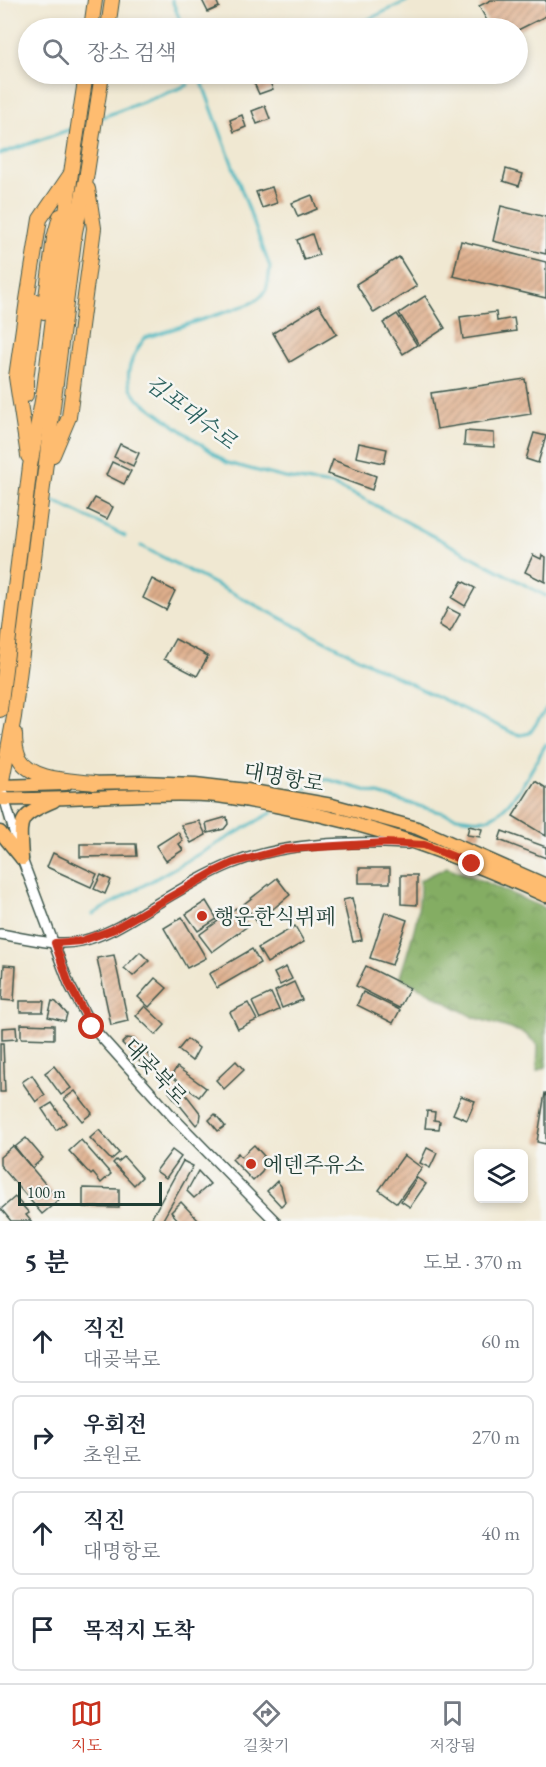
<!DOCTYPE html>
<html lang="ko">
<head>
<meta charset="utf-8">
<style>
	:root { --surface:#fff; --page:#f6f6f7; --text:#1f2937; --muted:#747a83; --line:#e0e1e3; --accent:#c8321e }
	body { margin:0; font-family:"EB Garamond","Noto Serif KR",serif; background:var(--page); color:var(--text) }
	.controls { position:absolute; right:18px; bottom:18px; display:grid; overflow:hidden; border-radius:9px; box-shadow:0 3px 9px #0003 }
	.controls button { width:54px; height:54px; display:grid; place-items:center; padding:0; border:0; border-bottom:2px solid var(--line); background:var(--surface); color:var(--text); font:30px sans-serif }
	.scale { position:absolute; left:18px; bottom:15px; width:144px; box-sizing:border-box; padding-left:6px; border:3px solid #1f3d34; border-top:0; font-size:16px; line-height:21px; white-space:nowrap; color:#1f3d34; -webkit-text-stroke:4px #f6f6f2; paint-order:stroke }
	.stop { position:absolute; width:18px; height:18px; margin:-14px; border:4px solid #c8321e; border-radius:50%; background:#fff }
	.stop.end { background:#c8321e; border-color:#fff; box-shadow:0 2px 6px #0008 }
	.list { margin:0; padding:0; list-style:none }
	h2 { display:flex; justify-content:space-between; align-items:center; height:78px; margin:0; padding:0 24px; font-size:26px }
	h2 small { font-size:20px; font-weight:400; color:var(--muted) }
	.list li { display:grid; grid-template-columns:39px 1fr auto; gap:18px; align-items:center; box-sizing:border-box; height:84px; margin:0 12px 12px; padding:0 12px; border:2px solid var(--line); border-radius:9px }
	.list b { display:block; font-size:22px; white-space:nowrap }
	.list p { margin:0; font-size:20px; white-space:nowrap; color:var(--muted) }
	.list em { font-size:20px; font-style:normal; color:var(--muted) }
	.icon { flex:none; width:33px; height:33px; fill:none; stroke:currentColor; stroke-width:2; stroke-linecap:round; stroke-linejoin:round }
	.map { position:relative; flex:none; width:546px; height:1221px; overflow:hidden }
	.search { position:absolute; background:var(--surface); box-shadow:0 3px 9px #0003; left:18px; right:18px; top:18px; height:66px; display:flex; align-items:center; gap:15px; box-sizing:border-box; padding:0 21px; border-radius:33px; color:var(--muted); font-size:22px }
	.sheet { height:462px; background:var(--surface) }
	nav { display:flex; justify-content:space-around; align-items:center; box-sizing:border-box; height:84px; border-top:2px solid var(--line); background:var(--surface); font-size:16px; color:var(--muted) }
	nav a { display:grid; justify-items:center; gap:3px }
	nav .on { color:var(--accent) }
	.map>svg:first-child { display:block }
	.forest { fill:url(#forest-crowns); stroke:#52754c; stroke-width:1.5 }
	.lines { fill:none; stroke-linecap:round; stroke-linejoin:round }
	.stream { stroke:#47b6bf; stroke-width:3 }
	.building { fill:url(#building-hatch) }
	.minor-casing { stroke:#3e574c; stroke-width:12 }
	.major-casing { stroke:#3e574c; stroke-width:15 }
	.highway-casing { stroke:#3e574c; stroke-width:16 }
	.minor { stroke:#fff; stroke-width:9 }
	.major { stroke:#febc70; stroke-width:12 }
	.highway { stroke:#febc70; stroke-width:14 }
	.route { stroke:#c8321e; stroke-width:8 }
	.poi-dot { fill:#c8321e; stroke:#f6f6f2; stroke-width:2 }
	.labels { text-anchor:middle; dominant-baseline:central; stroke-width:5; stroke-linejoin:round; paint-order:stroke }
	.street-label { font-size:21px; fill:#1f3d34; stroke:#f6f6f2 }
	.poi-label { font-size:21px; fill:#1f3d34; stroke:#f6f6f2; text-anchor:start }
	.water-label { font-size:22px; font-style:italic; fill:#2b615e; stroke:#f6f6f2 }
</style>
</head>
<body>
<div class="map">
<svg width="546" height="1221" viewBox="0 0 546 1221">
	<defs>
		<pattern id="forest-crowns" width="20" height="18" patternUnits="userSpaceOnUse" patternTransform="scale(1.5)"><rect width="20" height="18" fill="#84ad64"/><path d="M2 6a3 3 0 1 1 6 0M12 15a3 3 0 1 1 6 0" fill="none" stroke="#6b8e53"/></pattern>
		<pattern id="building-hatch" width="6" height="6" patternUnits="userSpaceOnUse" patternTransform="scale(1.5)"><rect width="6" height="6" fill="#dfaf8c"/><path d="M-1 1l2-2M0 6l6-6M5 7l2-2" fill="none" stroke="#b49073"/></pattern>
	</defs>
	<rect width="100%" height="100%" fill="#f6f6f2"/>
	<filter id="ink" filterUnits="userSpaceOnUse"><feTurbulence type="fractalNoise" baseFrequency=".0167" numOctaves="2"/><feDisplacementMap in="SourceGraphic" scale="12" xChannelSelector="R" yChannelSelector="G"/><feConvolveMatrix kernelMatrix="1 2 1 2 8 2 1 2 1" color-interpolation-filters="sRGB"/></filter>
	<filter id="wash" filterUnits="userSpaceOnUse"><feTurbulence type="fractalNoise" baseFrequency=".008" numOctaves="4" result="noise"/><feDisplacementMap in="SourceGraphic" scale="24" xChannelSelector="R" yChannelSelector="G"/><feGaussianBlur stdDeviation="1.35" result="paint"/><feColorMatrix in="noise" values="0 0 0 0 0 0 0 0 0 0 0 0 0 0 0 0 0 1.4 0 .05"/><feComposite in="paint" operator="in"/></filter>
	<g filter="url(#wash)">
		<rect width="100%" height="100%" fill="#f0e8d2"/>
		<!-- forest -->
		<path class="forest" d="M 447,867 L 490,884 L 546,909 L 546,1067 L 537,1071 L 538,1045 L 524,1033 L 473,1017 L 400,977 C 410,944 421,914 420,880 Z"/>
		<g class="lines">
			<!-- stream -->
			<g class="stream">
				<polyline points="172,0 183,28"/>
				<polyline points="350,28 409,0"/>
				<path d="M 199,74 L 270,267 C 268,289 268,295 247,305 L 145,338 C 136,350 126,367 129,382 C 129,388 135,394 138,399 L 227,463 L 285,478 L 332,485 L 360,497 L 546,596"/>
				<polyline points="100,118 188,85"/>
				<polyline points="0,154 74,128"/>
				<polyline points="52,500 125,536"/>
				<polyline points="141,546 376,667 513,733 521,735 530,733 546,709"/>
				<path d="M 305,789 C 313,783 319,779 330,780 L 457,817 C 467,818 476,821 485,819 C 512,813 533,766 546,744"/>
				<polyline points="93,914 273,812"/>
			</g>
		</g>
		<g id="blocks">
			<!-- building -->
			<g class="building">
				<polygon points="202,0 216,0 219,7 208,12"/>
				<polygon points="491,0 546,0 546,16 518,30 491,28 479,6"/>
				<polygon points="250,74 266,74 273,89 259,94"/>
				<polygon points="265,106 270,119 257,124 252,111"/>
				<polygon points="242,115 246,127 234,132 230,120"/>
				<polygon points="506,169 523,174 519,186 503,181"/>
				<polygon points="272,187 277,203 262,208 256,192"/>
				<polygon points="312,195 317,209 298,217 292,203"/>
				<polygon points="501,206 546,217 546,254 493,241"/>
				<polygon points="312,234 319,255 304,260 297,240"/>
				<polygon points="461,241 546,262 546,298 453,276"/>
				<polygon points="399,257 417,286 374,313 356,284"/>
				<polygon points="425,296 445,328 419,345 399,313"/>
				<polygon points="319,305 337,334 290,362 273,333"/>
				<polygon points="496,312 497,321 514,318 516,331 463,339 460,317"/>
				<polygon points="397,314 417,345 403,354 383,323"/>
				<polygon points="525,379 531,414 437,429 431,393"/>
				<polygon points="465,431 494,433 494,447 464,445"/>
				<polygon points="534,433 546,436 538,463 526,459"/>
				<polygon points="359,443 387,449 384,463 356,457"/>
				<polygon points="120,444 139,453 133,466 114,457"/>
				<polygon points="333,460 376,476 372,490 328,474"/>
				<polygon points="112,462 131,471 124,484 106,475"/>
				<polygon points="95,498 113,507 107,519 88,510"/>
				<polygon points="533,555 541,559 542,555 546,557 545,582 525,572"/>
				<polygon points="152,579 175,591 166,610 143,598"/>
				<polygon points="462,581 475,588 465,606 452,598"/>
				<polygon points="448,608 460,614 450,632 439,625"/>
				<polygon points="175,639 208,656 197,676 164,659"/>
				<polygon points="535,781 546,788 546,836 513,816"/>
				<polygon points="227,817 228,824 224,829 208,833 206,823"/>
				<polygon points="199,821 206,835 191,843 181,825"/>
				<polygon points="469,826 482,829 480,837 467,835"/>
				<polygon points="502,831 546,847 546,858 499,840"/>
				<polygon points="178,832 183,841 179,844 183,850 166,861 156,846"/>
				<polygon points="80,844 136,844 137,856 80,857"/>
				<polygon points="53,853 97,874 91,887 47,867"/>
				<rect x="359" y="868" width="31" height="15"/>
				<polygon points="101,875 111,880 105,894 94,889"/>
				<polygon points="401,875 417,875 417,905 401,904"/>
				<polygon points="277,878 290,895 257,922 244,904"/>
				<polygon points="352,898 362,940 353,942 343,900"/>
				<polygon points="206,901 217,919 198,931 186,914"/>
				<polygon points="236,908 249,925 212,952 199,935"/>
				<polygon points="385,912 407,920 392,965 370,958"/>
				<polygon points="182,917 206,958 187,968 164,928"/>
				<polygon points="295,926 304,942 267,963 258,948"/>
				<polygon points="252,949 260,963 217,988 209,974"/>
				<polygon points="140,952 149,961 133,976 124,968"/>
				<polygon points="114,955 128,1021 111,1025 97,958"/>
				<polygon points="4,965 16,966 14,1001 2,1000"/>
				<polygon points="366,966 410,988 399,1008 356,986"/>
				<polygon points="286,967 292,979 280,985 274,973"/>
				<polygon points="155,978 167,988 149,1007 138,997"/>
				<polygon points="294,982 302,1000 282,1008 275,991"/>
				<polygon points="363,992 400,1010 393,1023 357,1005"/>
				<polygon points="271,993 279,1010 260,1019 252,1002"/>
				<polygon points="20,1001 44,1001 43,1012 20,1012"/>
				<polygon points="52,1001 56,1002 67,1014 65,1021 48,1017"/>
				<polygon points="248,1003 257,1020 238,1029 230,1012"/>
				<polygon points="145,1006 165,1025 156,1035 136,1016"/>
				<polygon points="21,1024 54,1025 54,1039 21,1038"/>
				<polygon points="16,1027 17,1039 2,1040 2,1028"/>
				<polygon points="127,1038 134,1039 152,1059 144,1066 122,1043"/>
				<polygon points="187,1039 199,1048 192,1061 178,1050"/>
				<polygon points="0,1043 3,1043 5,1092 0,1092"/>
				<polygon points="236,1061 244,1070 224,1089 216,1080"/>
				<polygon points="54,1066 71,1088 61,1095 45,1073"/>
				<polygon points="177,1067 206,1088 199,1097 171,1076"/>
				<polygon points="32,1075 45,1095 36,1102 22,1082"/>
				<polygon points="174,1088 184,1092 201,1114 200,1121 196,1125 169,1092"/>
				<polygon points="75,1091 92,1113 82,1121 64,1099"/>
				<polygon points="545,1093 546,1093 546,1144 537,1142"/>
				<polygon points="461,1096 475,1101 467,1120 453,1114"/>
				<polygon points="52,1103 66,1123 56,1130 42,1109"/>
				<polygon points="427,1111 435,1112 434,1120 440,1121 439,1129 425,1128"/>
				<polygon points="215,1114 225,1126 218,1131 209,1120"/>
				<polygon points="99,1130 119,1153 111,1160 90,1138"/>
				<polygon points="26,1138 43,1158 32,1168 15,1147"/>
				<polygon points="81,1140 111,1174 101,1183 93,1173 91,1175 69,1151"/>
				<polygon points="254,1145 264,1156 262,1158 265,1162 262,1172 253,1181 232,1159 238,1153 241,1157"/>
				<polygon points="13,1146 59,1200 42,1214 0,1165 0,1157"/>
				<polygon points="427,1148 437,1153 430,1168 420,1163"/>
				<polygon points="172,1150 181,1157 166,1178 156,1171"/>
				<polygon points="404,1155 422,1168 397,1203 379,1190"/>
				<polygon points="124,1157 142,1177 134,1185 113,1163 116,1160 118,1162"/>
				<polygon points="183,1161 193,1166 162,1221 150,1221"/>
				<polygon points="198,1171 210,1184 194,1198 187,1191"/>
				<polygon points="417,1178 426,1184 410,1207 401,1201"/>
				<polygon points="277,1181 281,1186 285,1202 281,1206 267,1191"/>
				<polygon points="83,1188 119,1189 119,1208 83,1207"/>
				<polygon points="15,1197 29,1213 26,1215 31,1221 11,1221 1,1209"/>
				<polygon points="181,1202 199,1221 179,1221 171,1212"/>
			</g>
		</g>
	</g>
	<g filter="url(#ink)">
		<use href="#blocks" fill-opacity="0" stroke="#3e574c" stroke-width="1.5"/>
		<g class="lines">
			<!-- minor casing -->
			<g class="minor-casing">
				<g id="minor">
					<polyline points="3,794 22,859 69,984 92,1027 173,1117 275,1221"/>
					<path d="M 0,934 C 26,938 55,947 81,941 C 104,936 124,924 143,912 C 172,895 201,876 231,864 C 285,842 350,841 407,844"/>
				</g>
			</g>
			<!-- major casing -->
			<g class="major-casing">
				<g id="major">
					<polyline points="84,783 142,782 195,784 247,790 332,805 417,828 546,885"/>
					<polyline points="0,786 66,784"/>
					<path d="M 0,799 C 68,801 136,792 204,795 C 228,796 252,802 276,806 C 374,824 455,855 546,896"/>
					<polyline points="0,832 22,859"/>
					<path d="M 22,859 C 20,819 16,817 54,801"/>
				</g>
			</g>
			<!-- highway casing -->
			<g class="highway-casing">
				<g id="highway">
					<polyline points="91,28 95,0"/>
					<polyline points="108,28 112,0"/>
					<polyline points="44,312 54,238 60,216"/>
					<polyline points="26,395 26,380 36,301"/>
					<polyline points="53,455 69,417 94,228 88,189"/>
					<polyline points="28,456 16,377 27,300 40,219 70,175"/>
					<polyline points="0,710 30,466 44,390 71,173 86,74"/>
					<path d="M 15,734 C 15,742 16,751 19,758 C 31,781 72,780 94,783"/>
					<polyline points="1,786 14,717 75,232 86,179 102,74"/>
				</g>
			</g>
			<!-- minor -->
			<use href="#minor" class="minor"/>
			<!-- major -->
			<use href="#major" class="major"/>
			<!-- highway -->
			<use href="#highway" class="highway"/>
		</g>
	</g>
	<g class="lines" filter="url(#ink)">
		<!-- route -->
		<polyline class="route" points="92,1027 69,984 55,943 81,941 112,930 214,872 233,863 285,849 385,843 424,845 472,864"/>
	</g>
	<!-- markers -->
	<g class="poi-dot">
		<circle cx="202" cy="916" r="6"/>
		<circle cx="251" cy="1164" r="6"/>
	</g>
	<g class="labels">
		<!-- street labels -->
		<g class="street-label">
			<text transform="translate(284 777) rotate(10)">대명항로</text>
			<text transform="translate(156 1071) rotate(47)">대곶북로</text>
		</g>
		<!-- poi labels -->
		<g class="poi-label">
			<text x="214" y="916">행운한식뷔페</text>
			<text x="263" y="1164">에덴주유소</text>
		</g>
		<!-- water labels -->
		<g class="water-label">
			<text transform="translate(191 412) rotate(37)">김포대수로</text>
		</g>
	</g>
</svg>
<div class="controls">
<button><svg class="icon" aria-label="layers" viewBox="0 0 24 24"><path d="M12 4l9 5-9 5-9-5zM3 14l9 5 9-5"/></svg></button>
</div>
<div class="scale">100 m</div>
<div class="stop" style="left:92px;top:1027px"></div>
<div class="stop end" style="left:472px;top:864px"></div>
<div class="search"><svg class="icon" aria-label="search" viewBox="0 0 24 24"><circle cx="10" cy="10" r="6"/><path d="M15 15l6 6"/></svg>장소 검색</div>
</div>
<section class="sheet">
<h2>5 분<small>도보 · 370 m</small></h2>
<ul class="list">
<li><svg class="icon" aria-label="ahead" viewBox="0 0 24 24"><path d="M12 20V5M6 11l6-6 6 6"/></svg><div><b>직진</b><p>대곶북로</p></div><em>60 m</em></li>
<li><svg class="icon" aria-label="right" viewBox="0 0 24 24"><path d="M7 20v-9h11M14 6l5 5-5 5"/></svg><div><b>우회전</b><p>초원로</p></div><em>270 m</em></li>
<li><svg class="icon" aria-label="ahead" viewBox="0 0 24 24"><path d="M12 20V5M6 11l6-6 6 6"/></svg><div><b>직진</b><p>대명항로</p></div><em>40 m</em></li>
<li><svg class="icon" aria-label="arrive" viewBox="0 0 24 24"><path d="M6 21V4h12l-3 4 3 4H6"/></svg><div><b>목적지 도착</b></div></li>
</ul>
</section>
<nav>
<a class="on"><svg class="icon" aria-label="map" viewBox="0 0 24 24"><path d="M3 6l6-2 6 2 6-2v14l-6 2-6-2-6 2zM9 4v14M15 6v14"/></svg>지도</a>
<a><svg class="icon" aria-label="directions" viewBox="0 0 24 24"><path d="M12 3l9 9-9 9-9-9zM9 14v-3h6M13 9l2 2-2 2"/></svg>길찾기</a>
<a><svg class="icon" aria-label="saved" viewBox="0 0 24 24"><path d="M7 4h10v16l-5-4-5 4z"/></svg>저장됨</a>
</nav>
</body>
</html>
